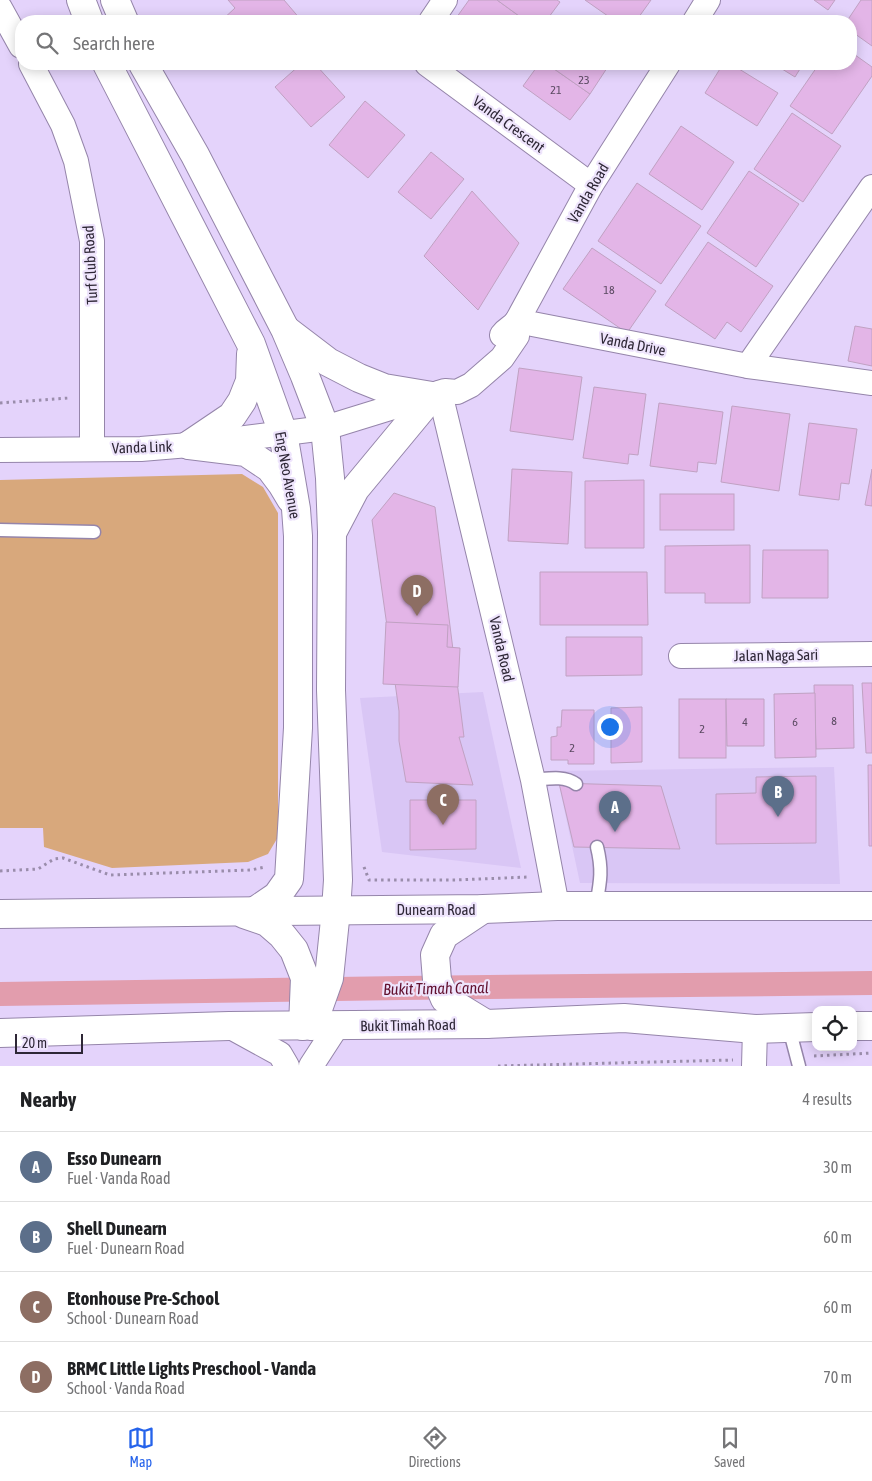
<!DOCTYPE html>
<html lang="en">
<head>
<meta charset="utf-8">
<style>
	:root { --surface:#fff; --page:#f2f2f2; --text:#202124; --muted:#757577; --line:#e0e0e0; --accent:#2563eb }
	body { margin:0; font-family:"Asap Condensed",sans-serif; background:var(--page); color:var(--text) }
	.controls { position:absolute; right:15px; bottom:15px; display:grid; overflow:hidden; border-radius:10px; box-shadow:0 2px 12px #0003 }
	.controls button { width:45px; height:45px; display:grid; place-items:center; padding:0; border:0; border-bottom:1px solid var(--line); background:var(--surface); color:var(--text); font:25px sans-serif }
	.scale { position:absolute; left:15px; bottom:12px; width:68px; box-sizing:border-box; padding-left:5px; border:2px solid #2e2736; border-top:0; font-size:14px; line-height:18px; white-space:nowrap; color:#2e2736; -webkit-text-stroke:4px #eee4fc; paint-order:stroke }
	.you { position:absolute; left:609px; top:726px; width:18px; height:18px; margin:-12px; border:4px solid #fff; border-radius:50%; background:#1a73e8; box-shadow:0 0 0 8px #1a73e833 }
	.badge { display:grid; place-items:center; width:32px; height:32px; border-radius:50%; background:var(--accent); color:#fff; font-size:16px; font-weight:700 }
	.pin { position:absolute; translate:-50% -41px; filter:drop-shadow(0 1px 2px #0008) }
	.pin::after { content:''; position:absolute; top:26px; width:18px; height:15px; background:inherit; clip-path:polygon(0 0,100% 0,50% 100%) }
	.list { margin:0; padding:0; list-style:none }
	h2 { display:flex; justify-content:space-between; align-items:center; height:65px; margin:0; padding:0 20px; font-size:21px }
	h2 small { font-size:16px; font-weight:400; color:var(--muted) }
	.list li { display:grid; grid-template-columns:32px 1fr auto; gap:15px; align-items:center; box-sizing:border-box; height:70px; padding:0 20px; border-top:1px solid var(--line) }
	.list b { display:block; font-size:19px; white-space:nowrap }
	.list p { margin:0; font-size:16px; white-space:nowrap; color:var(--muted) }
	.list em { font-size:16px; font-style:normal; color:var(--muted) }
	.icon { flex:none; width:28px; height:28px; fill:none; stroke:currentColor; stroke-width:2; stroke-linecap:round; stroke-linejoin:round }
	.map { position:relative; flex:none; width:872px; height:1066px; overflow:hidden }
	.search { position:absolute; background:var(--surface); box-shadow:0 2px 12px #0003; left:15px; right:15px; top:15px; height:55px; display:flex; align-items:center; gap:12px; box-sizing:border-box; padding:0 18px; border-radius:20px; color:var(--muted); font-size:19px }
	.sheet { height:345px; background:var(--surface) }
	nav { display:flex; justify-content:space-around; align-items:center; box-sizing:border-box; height:70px; border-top:1px solid var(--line); background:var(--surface); font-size:14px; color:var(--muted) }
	nav a { display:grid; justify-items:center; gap:2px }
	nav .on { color:var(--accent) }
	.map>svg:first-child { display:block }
	.built { fill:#d9c6f5 }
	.green { fill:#d8a87c }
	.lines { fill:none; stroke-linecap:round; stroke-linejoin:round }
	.canal { stroke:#e29dad; stroke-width:24 }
	.building { fill:#e3b5e7; stroke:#c0a1c2 }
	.lane-casing { stroke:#9585aa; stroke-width:15 }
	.street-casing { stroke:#9585aa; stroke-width:26 }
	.secondary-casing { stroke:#9585aa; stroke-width:30 }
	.highway-casing { stroke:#9585aa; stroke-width:30 }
	.path { stroke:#9a8dab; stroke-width:3; stroke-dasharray:2.5 4; stroke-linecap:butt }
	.lane { stroke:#fff; stroke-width:12 }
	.street { stroke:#fff; stroke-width:24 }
	.secondary { stroke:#fff; stroke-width:28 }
	.highway { stroke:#fff; stroke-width:28 }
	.labels { text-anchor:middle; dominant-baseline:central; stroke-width:4.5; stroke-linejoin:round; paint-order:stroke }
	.number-label { font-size:12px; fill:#5b4a62 }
	.street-label { font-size:15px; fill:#2e2736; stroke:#eee4fc }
	.water-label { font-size:16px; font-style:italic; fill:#62112f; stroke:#eee4fc }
</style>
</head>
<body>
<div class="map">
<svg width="872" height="1066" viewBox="0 0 872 1066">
	<rect width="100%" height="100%" fill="#e4d3fb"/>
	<!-- built -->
	<g class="built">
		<polygon points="483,692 521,868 382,852 360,698"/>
		<polygon points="834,767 840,884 580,883 556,771"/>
	</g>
	<!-- green -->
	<polygon class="green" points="242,474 263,487 278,513 278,837 268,854 248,862 112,868 44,847 43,828 0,828 0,480"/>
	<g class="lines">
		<!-- canal -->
		<polyline class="canal" points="0,994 402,988 872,983"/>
	</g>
	<!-- building -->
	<g class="building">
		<polygon points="228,0 284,0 301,20 300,21 221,21 235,8"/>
		<polygon points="469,0 497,0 526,21 454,21"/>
		<polygon points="497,0 557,0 560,2 546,21 526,21"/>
		<polygon points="585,0 651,0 636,21 615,21"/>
		<polygon points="814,0 835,0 828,10"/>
		<polygon points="861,0 872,0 872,46 851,31 851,21 847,21"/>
		<polygon points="851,52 872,67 872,76 832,134 790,106 819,64 851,64"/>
		<polygon points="301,64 315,64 345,97 311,127 275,87"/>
		<polygon points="539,64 547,64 590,94 570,120 523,86"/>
		<polygon points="547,64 607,64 609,65 590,94"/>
		<polygon points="723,64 731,64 778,93 757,126 705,93"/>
		<polygon points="774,64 803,64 795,77"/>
		<polygon points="365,101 405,135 368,178 329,145"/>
		<polygon points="792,113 841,146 803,202 754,169"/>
		<polygon points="681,126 734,162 702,210 649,174"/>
		<polygon points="431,152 464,179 431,219 398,192"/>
		<polygon points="749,171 799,204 756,267 707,233"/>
		<polygon points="637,183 701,226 661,284 598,241"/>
		<polygon points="472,191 519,243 478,310 424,256"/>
		<polygon points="708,242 773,286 741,332 727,322 715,339 665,305"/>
		<polygon points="592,248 656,291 627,333 563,289"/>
		<polygon points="855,326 872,329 872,366 848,361"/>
		<polygon points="519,368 582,377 573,440 510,431"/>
		<polygon points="594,387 646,394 638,455 629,454 628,464 583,458"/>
		<polygon points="659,403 723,412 716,464 698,462 697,472 650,466"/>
		<polygon points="732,406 790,414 779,491 721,482"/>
		<polygon points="809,423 857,429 849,484 841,483 839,500 799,495"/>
		<polygon points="512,469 572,472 568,544 508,541"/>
		<polygon points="872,469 872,506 865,505"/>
		<polygon points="644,480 644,548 585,548 585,481"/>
		<polygon points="394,493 435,507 464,737 459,737 473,785 406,782 399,741 399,711 372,520"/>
		<rect x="660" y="494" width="74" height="36"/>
		<polygon points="750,545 750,603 705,603 705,593 665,593 665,546"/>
		<polygon points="763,550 828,550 828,598 762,598"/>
		<polygon points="540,572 647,572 648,625 540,625"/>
		<polygon points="386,622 448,625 447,647 460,648 458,687 383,684"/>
		<polygon points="566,637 642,637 642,675 566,676"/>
		<polygon points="862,683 872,683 872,753 866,753"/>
		<polygon points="814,685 853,685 854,748 816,749"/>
		<polygon points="815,693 816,757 775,758 774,694"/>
		<rect x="679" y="699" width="47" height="59"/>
		<polygon points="726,699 764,699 764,746 727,746"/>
		<polygon points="642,707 642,762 611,763 611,708"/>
		<polygon points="562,710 594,710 594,764 568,764 568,760 551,760 551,737 557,736 557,727 561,727"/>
		<polygon points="868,765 872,765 872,846 869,846"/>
		<polygon points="816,776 816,843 716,844 716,794 756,793 756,777"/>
		<polygon points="559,783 661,786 680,849 574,847"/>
		<polygon points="410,800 476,800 476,849 410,850"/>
	</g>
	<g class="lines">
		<!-- lane casing -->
		<g class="lane-casing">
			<g id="lane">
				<polyline points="0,530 94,532"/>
				<path d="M 533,780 C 547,779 564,775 576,784"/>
				<path d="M 596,906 C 600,883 603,871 597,847"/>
				<polyline points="789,1028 799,1066"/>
			</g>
		</g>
		<!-- street casing -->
		<g class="street-casing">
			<g id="street">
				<polyline points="0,8 21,46"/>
				<polyline points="431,21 445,0"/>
				<polyline points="695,21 708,0"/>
				<polyline points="31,64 63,125 76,161 92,241 92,449"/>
				<polyline points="427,64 591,185"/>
				<polyline points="517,321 748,366 872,383"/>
				<path d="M 502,335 C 507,328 512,328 517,321 L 591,185 L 668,64"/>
				<polyline points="748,366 872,187"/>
				<polyline points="440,393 533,780 557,906"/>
				<polyline points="0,450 141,449 189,445 325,428 445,391 457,392 471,385 502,358 517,336 514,325"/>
				<polyline points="681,656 872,654"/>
				<polyline points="229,1026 280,1054 287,1066"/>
				<polyline points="311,1066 337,1026"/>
				<polyline points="754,1066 755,1029"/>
			</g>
		</g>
		<!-- secondary casing -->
		<g class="secondary-casing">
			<g id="secondary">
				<polyline points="81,0 89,21"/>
				<polyline points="115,0 124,21"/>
				<polyline points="107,64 251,344 283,433 296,509 298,536 298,728 289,879 277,896 255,911"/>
				<polyline points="143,64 195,155 269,298 285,329 305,376 325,428 330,478 332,532 331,690 338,880 336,910"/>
				<polyline points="286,330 328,362 359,378 384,388 432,396"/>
				<polyline points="189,445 246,452 270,468 282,484 291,499"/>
				<polyline points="189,445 232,416 242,401 250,381 251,354"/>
				<polyline points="333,531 355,489 432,396"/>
			</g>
		</g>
		<!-- highway casing -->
		<g class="highway-casing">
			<g id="highway">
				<polyline points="483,909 444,935 435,955 437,980 445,999 486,1024"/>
				<polyline points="0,914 483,909 557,906 872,906"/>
				<polyline points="244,914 267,922 282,935 294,950 305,978 303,1026"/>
				<polyline points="312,1026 329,978 336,910"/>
				<polyline points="853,1026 872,1026"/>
				<polyline points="0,1033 229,1026 486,1024 624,1018 755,1029 816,1027"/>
			</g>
		</g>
		<!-- path -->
		<g class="path">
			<polyline points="0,403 69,398"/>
			<polyline points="364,867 369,880 456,880 528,877"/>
			<polyline points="0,871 38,869 54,859 63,858 110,875 251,870 265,867"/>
			<polyline points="814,1056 872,1053"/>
			<polyline points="498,1066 733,1060"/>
		</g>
		<!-- lane -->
		<use href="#lane" class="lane"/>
		<!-- street -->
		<use href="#street" class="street"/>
		<!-- secondary -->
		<use href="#secondary" class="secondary"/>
		<!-- highway -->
		<use href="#highway" class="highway"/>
	</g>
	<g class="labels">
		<!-- number labels -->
		<g class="number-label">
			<text x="584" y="80">23</text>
			<text x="556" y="90">21</text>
			<text x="609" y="290">18</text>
			<text x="834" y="721">8</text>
			<text x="745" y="722">4</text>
			<text x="795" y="722">6</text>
			<text x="702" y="729">2</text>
			<text x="572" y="748">2</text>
		</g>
		<!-- street labels -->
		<g class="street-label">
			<text transform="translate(509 124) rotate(36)">Vanda Crescent</text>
			<text transform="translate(588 193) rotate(-60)">Vanda Road</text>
			<text transform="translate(90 265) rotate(-93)">Turf Club Road</text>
			<text transform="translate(633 344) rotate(11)">Vanda Drive</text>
			<text transform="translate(142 447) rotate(-2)">Vanda Link</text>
			<text transform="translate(288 475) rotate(80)">Eng Neo Avenue</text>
			<text transform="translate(502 649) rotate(77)">Vanda Road</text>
			<text transform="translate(776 655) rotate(-1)">Jalan Naga Sari</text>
			<text x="436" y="909">Dunearn Road</text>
			<text transform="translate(408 1025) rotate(-1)">Bukit Timah Road</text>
		</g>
		<!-- water labels -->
		<g class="water-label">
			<text transform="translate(436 988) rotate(-1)">Bukit Timah Canal</text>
		</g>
	</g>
</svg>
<div class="controls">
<button><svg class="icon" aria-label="locate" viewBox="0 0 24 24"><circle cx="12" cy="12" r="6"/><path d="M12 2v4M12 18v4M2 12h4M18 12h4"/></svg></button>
</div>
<div class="scale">20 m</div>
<div class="you"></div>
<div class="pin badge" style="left:615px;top:832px;background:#5c6f8a">A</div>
<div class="pin badge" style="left:778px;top:817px;background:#5c6f8a">B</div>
<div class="pin badge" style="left:443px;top:825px;background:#8d6e63">C</div>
<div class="pin badge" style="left:417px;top:616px;background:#8d6e63">D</div>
<div class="search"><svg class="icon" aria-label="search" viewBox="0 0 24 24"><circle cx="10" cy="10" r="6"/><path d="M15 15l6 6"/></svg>Search here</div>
</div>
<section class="sheet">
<h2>Nearby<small>4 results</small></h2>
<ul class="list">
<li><span class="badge" style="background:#5c6f8a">A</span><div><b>Esso Dunearn</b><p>Fuel · Vanda Road</p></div><em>30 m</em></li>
<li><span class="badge" style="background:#5c6f8a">B</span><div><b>Shell Dunearn</b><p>Fuel · Dunearn Road</p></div><em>60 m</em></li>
<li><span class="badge" style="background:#8d6e63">C</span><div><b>Etonhouse Pre-School</b><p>School · Dunearn Road</p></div><em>60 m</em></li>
<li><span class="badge" style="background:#8d6e63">D</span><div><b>BRMC Little Lights Preschool - Vanda</b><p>School · Vanda Road</p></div><em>70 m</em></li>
</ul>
</section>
<nav>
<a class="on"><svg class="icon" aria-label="map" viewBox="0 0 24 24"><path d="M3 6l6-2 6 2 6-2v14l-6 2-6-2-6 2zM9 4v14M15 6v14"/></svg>Map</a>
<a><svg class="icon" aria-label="directions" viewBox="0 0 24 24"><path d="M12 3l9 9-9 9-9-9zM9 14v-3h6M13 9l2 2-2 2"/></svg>Directions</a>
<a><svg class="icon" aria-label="saved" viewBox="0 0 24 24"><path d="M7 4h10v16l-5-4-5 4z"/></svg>Saved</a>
</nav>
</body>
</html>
